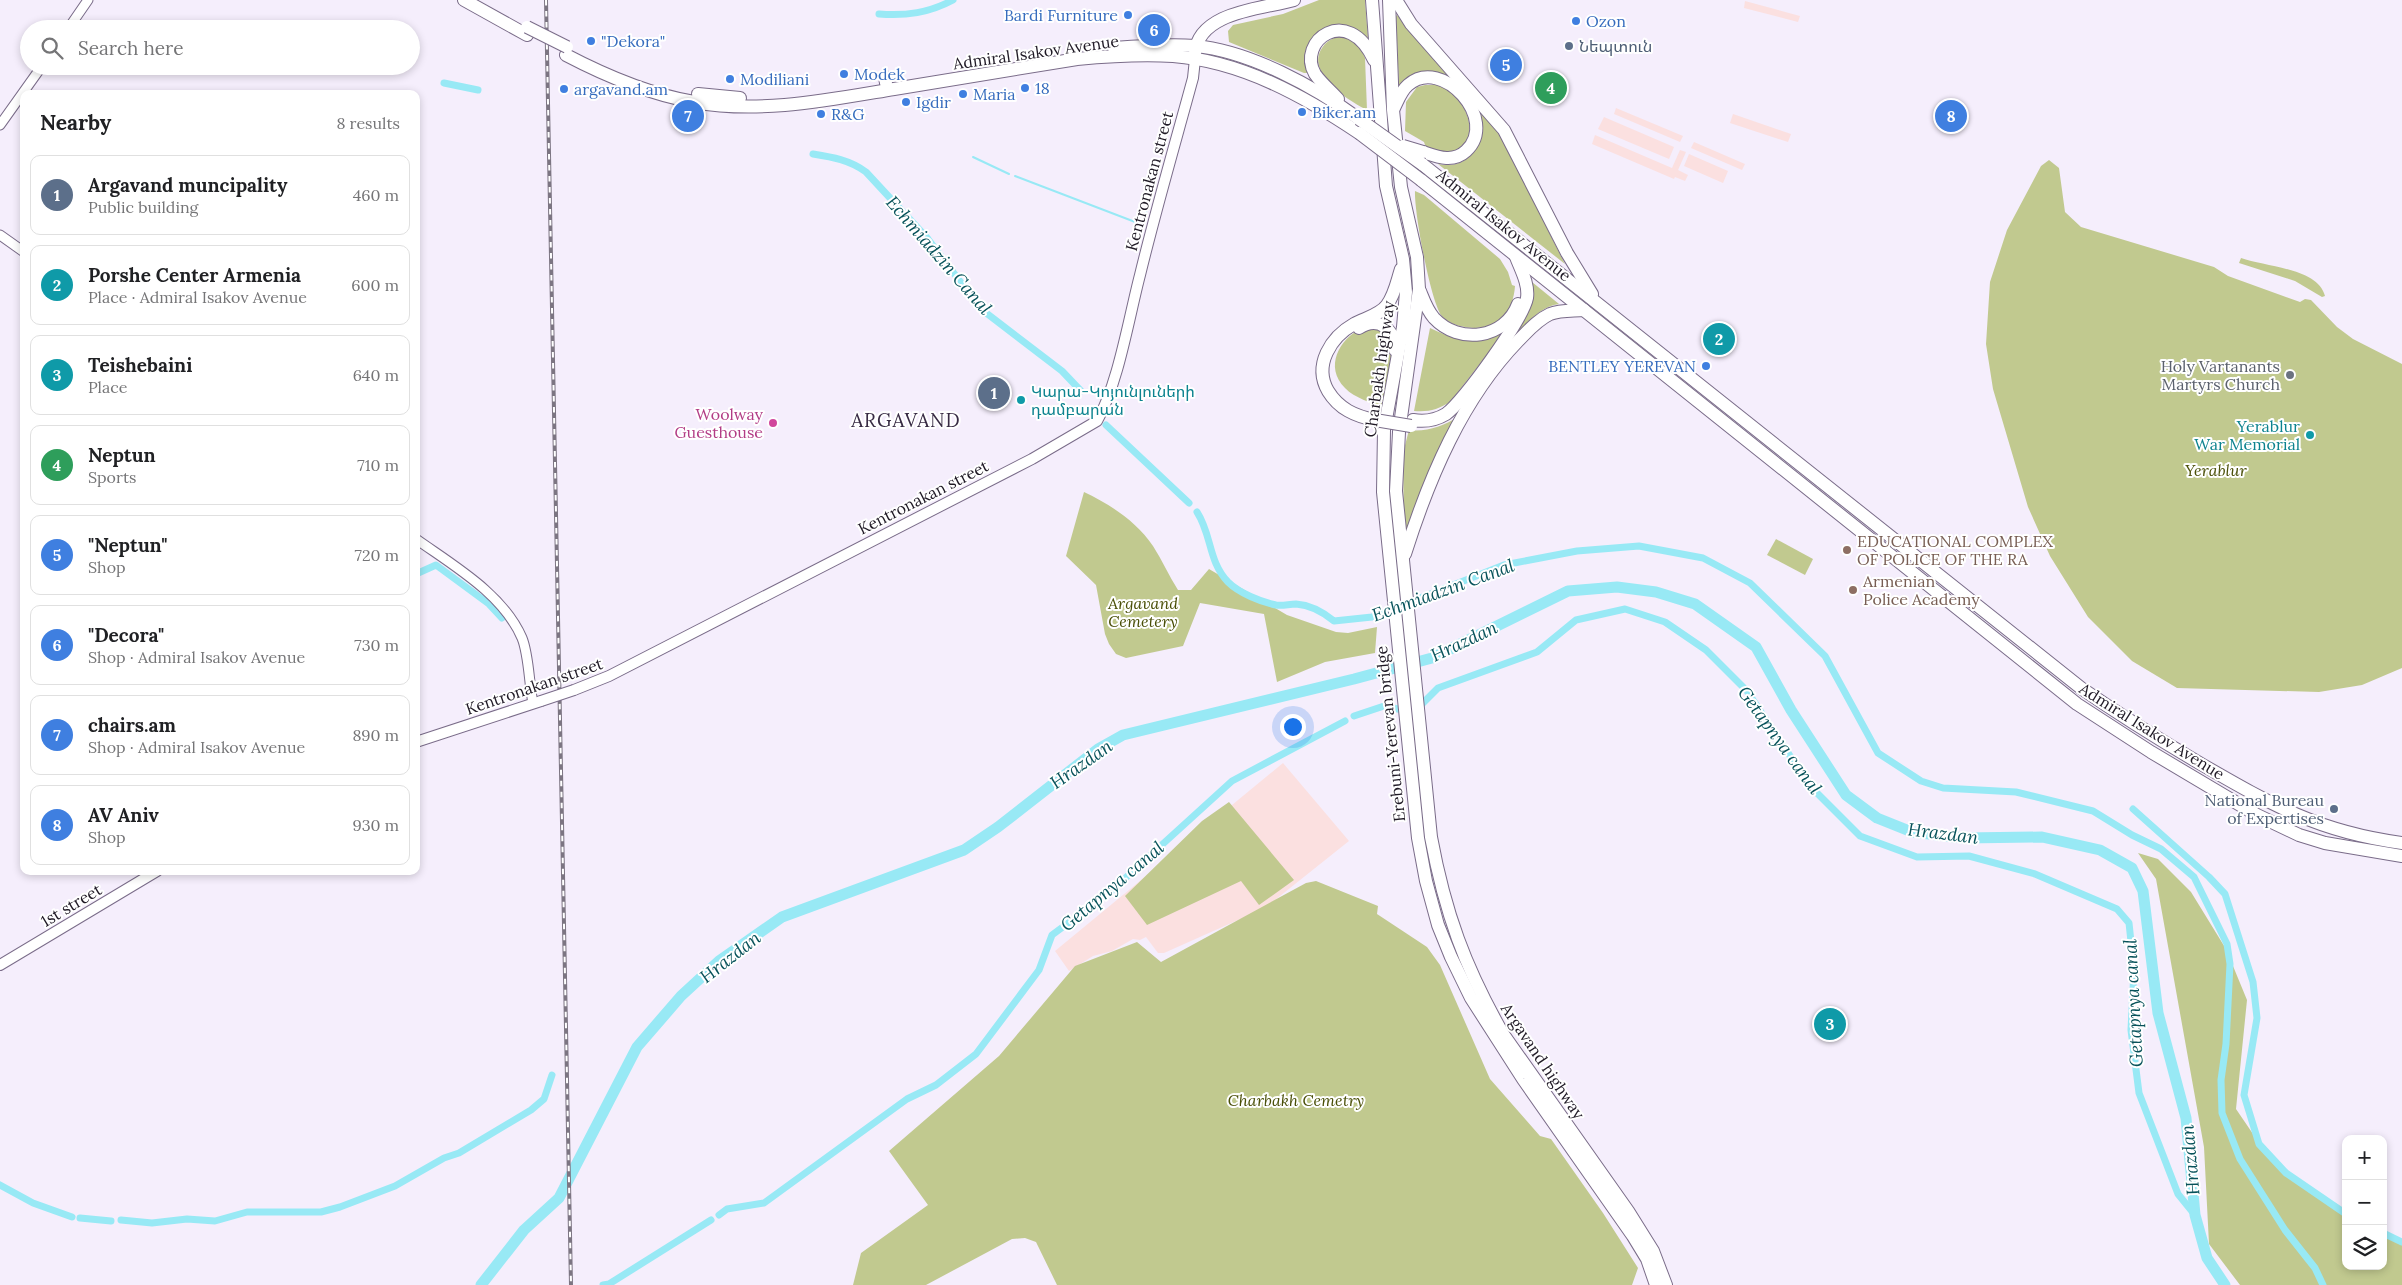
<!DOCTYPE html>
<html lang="en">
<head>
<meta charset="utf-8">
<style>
	:root { --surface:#fff; --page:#f2f2f2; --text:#202124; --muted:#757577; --line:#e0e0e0; --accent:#945fd7 }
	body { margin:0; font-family:Lora,"Noto Sans Armenian",serif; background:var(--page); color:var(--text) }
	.controls { position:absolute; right:15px; bottom:15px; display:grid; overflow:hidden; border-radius:10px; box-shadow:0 2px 8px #0003 }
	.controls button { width:45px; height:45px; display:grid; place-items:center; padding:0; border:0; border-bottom:1px solid var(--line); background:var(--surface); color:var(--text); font:25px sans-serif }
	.you { position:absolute; left:1292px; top:726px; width:18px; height:18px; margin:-12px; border:4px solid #fff; border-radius:50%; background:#1a73e8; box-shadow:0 0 0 8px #1a73e833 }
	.badge { display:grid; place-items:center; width:32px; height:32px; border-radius:50%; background:var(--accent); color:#fff; font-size:16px; font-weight:700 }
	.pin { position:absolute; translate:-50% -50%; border:2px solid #fff; box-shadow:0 1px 5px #0006 }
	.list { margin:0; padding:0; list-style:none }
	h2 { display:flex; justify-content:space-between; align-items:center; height:65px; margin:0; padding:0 20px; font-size:21px }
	h2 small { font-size:16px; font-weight:400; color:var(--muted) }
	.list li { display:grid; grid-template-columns:32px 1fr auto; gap:15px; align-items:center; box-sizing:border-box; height:80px; margin:0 10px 10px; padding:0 10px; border:1px solid var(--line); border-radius:10px }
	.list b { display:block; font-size:19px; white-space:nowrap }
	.list p { margin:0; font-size:16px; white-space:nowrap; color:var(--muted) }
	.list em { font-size:16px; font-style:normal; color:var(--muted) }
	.icon { flex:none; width:28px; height:28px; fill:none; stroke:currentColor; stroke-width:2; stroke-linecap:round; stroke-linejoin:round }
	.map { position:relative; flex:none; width:2402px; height:1285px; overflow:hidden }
	.search { position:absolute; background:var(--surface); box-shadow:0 2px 8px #0003; left:20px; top:20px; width:400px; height:55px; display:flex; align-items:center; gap:12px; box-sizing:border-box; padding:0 18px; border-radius:28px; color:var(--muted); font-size:19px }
	.panel { position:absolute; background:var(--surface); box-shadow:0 2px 8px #0003; left:20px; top:90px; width:400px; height:785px; border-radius:10px }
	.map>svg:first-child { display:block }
	.industrial { fill:#fbe0e0 }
	.green { fill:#c1c98f }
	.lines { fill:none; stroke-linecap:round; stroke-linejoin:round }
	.stream { stroke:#98e9f5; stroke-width:2 }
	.canal { stroke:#98e9f5; stroke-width:7 }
	.river { stroke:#98e9f5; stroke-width:11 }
	.minor-casing { stroke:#7a6c89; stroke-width:11 }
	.major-casing { stroke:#7a6c89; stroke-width:12 }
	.highway-casing { stroke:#7a6c89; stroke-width:14 }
	.minor { stroke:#fff; stroke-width:9 }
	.major { stroke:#fff; stroke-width:10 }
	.highway { stroke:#fff; stroke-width:12 }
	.rail-casing { stroke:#7c7582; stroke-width:4 }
	.rail { stroke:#fff; stroke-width:2; stroke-dasharray:5.5; stroke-linecap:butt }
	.major-bridge-casing { stroke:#7a6c89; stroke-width:12; stroke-linecap:butt }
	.highway-bridge-casing { stroke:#7a6c89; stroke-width:14; stroke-linecap:butt }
	.major-bridge { stroke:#fff; stroke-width:10 }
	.highway-bridge { stroke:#fff; stroke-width:12 }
	.shop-dot { fill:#3f7fe0; stroke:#fff; stroke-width:2 }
	.service-dot { fill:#5c6f8a; stroke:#fff; stroke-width:2 }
	.worship-dot { fill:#6b7280; stroke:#fff; stroke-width:2 }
	.culture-dot { fill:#0f9aa8; stroke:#fff; stroke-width:2 }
	.hotel-dot { fill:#d1479c; stroke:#fff; stroke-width:2 }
	.education-dot { fill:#8d6e63; stroke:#fff; stroke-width:2 }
	.labels { text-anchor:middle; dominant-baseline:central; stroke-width:4; stroke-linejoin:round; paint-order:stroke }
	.shop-label { font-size:16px; fill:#366cbe; stroke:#fff; text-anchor:start }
	.service-label { font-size:16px; fill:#4e5e75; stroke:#fff; text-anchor:start }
	.street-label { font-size:16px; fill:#1f1925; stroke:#fff }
	.worship-label { font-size:16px; fill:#5b616d; stroke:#fff; text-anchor:end }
	.culture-label { font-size:16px; fill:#0d838f; stroke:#fff; text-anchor:start }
	.hotel-label { font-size:16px; fill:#b23c85; stroke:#fff; text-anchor:end }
	.park-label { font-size:16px; font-style:italic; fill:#494e06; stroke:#fff }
	.education-label { font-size:16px; fill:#785e54; stroke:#fff; text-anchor:start }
	.water-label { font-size:18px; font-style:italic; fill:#07525a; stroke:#fff }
	.quarter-label { font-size:19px; letter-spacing:1px; fill:#382b44; stroke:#fff }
</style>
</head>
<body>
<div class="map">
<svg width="2402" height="1285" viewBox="0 0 2402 1285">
	<rect width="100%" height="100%" fill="#f5eefc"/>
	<!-- industrial -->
	<g class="industrial">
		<polygon points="1745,1 1800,16 1798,22 1744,8"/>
		<polygon points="1616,108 1683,136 1680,142 1614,114"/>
		<polygon points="1733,114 1791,134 1788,142 1730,123"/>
		<polygon points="1604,117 1674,147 1669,159 1598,129"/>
		<polygon points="1595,135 1672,168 1680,150 1686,152 1678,170 1688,175 1685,181 1675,177 1674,179 1592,144"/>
		<polygon points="1694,142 1745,164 1742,170 1691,148"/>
		<polygon points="1689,154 1728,171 1723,183 1684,166"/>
		<polygon points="1283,763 1349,841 1265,908 1164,953 1158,953 1146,937 1140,940 1133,939 1112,951 1093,956 1069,971 1055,951"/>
	</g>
	<!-- green -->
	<g class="green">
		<polygon points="1319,0 1365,0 1368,38 1354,29 1327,30 1309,73 1304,73 1229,42 1228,31 1233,25 1283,14"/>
		<polygon points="1397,15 1449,75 1447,78 1399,87 1396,16"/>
		<path d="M 1349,36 L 1362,50 L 1365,58 L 1367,110 C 1349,101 1305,73 1322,48 C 1329,37 1337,37 1349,36 Z"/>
		<path d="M 1425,85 C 1431,85 1436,84 1441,86 C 1461,93 1479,127 1464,145 C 1461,149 1455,152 1451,154 L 1426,148 L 1424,142 L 1405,131 L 1406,102 L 1417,87 Z"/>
		<path d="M 1473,105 L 1498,131 L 1565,264 L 1438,164 C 1465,170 1481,150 1483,125 Z"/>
		<polygon points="2049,160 2059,168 2065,212 2081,227 2214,267 2228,276 2300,302 2305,299 2311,300 2337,327 2353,339 2402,364 2402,668 2362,685 2319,692 2177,688 2132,661 2088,617 2050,556 2028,507 1993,389 1986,344 1990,282 2007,230 2041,166"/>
		<path d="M 1415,191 L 1424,195 L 1500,259 L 1508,272 L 1512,285 L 1515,286 C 1513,317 1491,334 1460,326 C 1455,325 1444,320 1441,315 C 1430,298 1414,212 1415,191 Z"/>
		<path d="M 2241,258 C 2266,267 2318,268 2325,296 L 2322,297 L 2295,281 L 2239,263 Z"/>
		<path d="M 1532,282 L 1559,304 C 1541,306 1529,322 1517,333 C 1527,316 1531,302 1532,282 Z"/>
		<path d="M 1382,327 L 1395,357 L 1383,409 C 1371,401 1355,399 1345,388 C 1324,367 1339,339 1362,328 C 1367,326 1376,327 1382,327 Z"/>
		<path d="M 1430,328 C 1465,344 1469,345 1506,330 L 1451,401 C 1438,410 1429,412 1414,411 Z"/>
		<path d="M 1458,417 L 1454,426 L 1404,534 L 1403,453 L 1409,430 C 1427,432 1443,426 1458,417 Z"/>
		<path d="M 1084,492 C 1111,505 1136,521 1153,546 C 1162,560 1169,576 1178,590 L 1191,590 L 1209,569 L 1287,615 L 1336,632 L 1348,633 L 1377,627 L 1375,653 L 1325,662 L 1277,682 L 1264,614 L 1200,603 L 1183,646 L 1126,658 L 1116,654 L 1109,644 L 1105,634 L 1096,585 L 1066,556 Z"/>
		<polygon points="1776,539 1813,559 1805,575 1767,555"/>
		<polygon points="1229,802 1294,880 1259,905 1241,881 1147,925 1125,896 1202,821"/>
		<polygon points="2138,853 2158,859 2191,892 2226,949 2247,1000 2236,1109 2268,1156 2318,1196 2346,1211 2346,1266 2383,1266 2383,1231 2402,1242 2402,1285 2240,1285 2209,1244 2204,1147 2156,879"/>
		<polygon points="1316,881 1378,906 1377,914 1427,947 1440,965 1490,1079 1540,1136 1551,1139 1603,1213 1638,1268 1632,1285 1057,1285 1036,1242 1025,1238 1012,1239 926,1285 853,1285 861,1253 928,1205 889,1151 999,1056 1075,966 1137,942 1161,962 1306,883"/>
	</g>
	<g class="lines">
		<!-- stream -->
		<g class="stream">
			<polyline points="973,157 1009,174"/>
			<polyline points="1015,176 1143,225 1139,243"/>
			<polyline points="1144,218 1151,196"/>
		</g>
		<!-- canal -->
		<g class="canal">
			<path d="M 879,14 C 906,16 929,13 953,0"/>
			<polyline points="444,83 478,90"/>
			<path d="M 813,154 C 832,157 850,160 866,172 L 928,239 L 981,309 L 1062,371 L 1081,391"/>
			<polyline points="1106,425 1189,503"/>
			<path d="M 1197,512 C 1212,535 1208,561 1228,582 C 1239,593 1261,602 1276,605 C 1283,606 1289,604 1296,604 C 1311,605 1323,612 1334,621 L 1372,617 L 1504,565 L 1577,551 L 1639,546 L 1703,558 L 1750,583 L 1825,656 L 1878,753 L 1921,781 L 1943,788 L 2016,792 L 2093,811 L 2132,835 L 2161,849 L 2194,877 L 2227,944 L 2230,964 L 2226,1044 L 2221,1080 L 2222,1113 L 2240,1159 L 2285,1230 L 2315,1268 L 2323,1285"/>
			<polyline points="416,574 436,565 489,604 502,618"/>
			<polyline points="1417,709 1438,688 1537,652 1576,620 1625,609 1665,622 1706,650 1747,691 1810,786 1860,836 1917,857 1969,856 2035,874 2117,909 2129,923 2134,970 2131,1030 2139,1093 2178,1194 2195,1215"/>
			<polyline points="1354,716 1384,706 1407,711"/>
			<polyline points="2133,809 2209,877 2225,894 2253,982 2257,1018 2244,1095 2259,1144 2286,1173 2346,1214"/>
			<polyline points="0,1185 33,1203 72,1217"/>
			<polyline points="719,1215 727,1209 764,1203 907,1099 936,1085 976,1054 1039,970 1052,935 1110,892 1232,781 1345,721"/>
			<polyline points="80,1218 111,1221"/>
			<polyline points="121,1220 152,1223 187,1219 215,1221 247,1212 321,1212 340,1207 395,1186 444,1158 459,1153 531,1110 544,1099 552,1075"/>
			<polyline points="2383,1233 2402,1242"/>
			<polyline points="603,1285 609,1284 711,1220"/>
		</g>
		<!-- river -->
		<polyline class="river" points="481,1285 524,1230 559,1198 637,1047 681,996 719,961 782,917 964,850 998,827 1098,749 1123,735 1354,679 1432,658 1568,591 1617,587 1656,592 1695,604 1756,647 1791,710 1846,795 1877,818 1912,832 1964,838 2042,837 2100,850 2132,868 2143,891 2158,1013 2186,1118 2195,1215 2207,1258 2225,1285"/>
		<!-- minor casing -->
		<g class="minor-casing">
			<g id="minor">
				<polyline points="68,29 88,0"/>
				<polyline points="0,125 42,66"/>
				<polyline points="0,235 24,252"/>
				<path d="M 416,539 C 454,566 503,594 522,638 C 529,655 529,684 533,703"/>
			</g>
		</g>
		<!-- major casing -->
		<g class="major-casing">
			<g id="major">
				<path d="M 574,690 L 609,676 L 1032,459 L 1097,421 C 1118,385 1129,317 1140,275 C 1156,209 1175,144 1193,78 L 1195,59"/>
				<polyline points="416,742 541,701"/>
				<polyline points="0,965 157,871"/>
			</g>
		</g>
		<!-- highway casing -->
		<g class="highway-casing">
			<g id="highway">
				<polyline points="464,0 527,35"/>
				<polyline points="1372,0 1386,186 1403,259 1406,292 1403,327 1384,430 1383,492 1418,838 1426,881 1438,925 1451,957 1471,998 1523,1079 1633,1236 1647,1259 1656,1285"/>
				<path d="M 1389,0 L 1393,110 L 1401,187 L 1417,257 L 1419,289 L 1399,432 L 1396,491 L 1431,837 C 1445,913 1465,967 1503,1034 L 1628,1211 L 1653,1251 L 1666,1285"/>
				<polyline points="1396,0 1411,24 1504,130 1567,253 1592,294"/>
				<path d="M 1114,48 C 1141,46 1168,44 1195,46 C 1250,51 1315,87 1359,119"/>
				<path d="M 1195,53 C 1199,11 1263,9 1294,0"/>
				<path d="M 566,55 C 606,76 648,94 694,102 C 760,114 828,100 894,89 C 955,79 1016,69 1077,59 C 1109,56 1141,54 1173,56 C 1241,61 1304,96 1359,133"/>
				<polyline points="885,77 886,83"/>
				<polyline points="698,94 740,98"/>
				<path d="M 1338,99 C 1331,91 1321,83 1315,74 C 1296,41 1348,3 1374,60"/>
				<path d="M 1394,108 C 1398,100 1401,91 1408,85 C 1442,55 1500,120 1466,151 C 1453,163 1438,157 1423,152"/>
				<path d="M 1422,164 L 2081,688 C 2120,715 2160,740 2201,764 C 2272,805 2319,832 2402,843"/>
				<polyline points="1421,180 2077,704 2151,752 2257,815 2299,835 2325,843 2402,856"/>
				<path d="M 1420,291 C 1424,301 1427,310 1434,318 C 1459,345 1505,339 1518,304"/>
				<path d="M 1359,328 C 1379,315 1395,330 1395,350"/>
				<path d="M 1375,420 C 1355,416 1339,409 1328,391 C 1313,365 1331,337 1354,324 C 1365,318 1380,315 1387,305 C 1395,294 1397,281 1401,269"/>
				<path d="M 1413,420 C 1424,422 1436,420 1446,414 C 1463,402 1523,319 1527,298 C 1529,284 1521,270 1516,257"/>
				<path d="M 1405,554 C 1429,478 1462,399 1518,341 C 1528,331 1537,320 1550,314 C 1560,310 1573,311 1584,310"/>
			</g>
		</g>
		<!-- minor -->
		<use href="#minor" class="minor"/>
		<!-- major -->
		<use href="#major" class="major"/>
		<!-- highway -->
		<use href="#highway" class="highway"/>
		<!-- rail casing -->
		<g class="rail-casing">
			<polyline id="rail" points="546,0 571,1285"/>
		</g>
		<!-- rail -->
		<use href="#rail" class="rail"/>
		<!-- major-bridge casing -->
		<g class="major-bridge-casing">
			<polyline id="major-bridge" points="541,701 574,690"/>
		</g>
		<!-- highway-bridge casing -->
		<g class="highway-bridge-casing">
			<g id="highway-bridge">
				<polyline points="527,27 567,47"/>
				<polyline points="1359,119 1422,164"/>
				<polyline points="1359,133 1421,180"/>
				<polyline points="1403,146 1423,152"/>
				<polyline points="1375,420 1411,426"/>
			</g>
		</g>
		<!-- major-bridge -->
		<use href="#major-bridge" class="major-bridge"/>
		<!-- highway-bridge -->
		<use href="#highway-bridge" class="highway-bridge"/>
	</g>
	<!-- markers -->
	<g class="shop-dot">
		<circle cx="1128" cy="15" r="5"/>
		<circle cx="1576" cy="21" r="5"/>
		<circle cx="591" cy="41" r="5"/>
		<circle cx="844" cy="74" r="5"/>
		<circle cx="730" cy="79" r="5"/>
		<circle cx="1025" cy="88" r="5"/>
		<circle cx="564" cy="89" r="5"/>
		<circle cx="963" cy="94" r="5"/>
		<circle cx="906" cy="102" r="5"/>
		<circle cx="1302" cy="112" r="5"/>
		<circle cx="821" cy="114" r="5"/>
		<circle cx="1706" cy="366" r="5"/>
	</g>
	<g class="service-dot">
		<circle cx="1569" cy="46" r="5"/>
		<circle cx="2334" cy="809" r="5"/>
	</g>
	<circle class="worship-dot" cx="2290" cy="375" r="5"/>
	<g class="culture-dot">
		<circle cx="1021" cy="400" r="5"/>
		<circle cx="2310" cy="435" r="5"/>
	</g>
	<circle class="hotel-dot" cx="773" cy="423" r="5"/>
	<g class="education-dot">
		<circle cx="1847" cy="550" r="5"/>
		<circle cx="1853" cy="590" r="5"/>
	</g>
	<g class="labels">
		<!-- shop labels -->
		<g class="shop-label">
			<text x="1118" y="15" text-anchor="end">Bardi Furniture</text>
			<text x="1586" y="21">Ozon</text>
			<text x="601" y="41">"Dekora"</text>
			<text x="854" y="74">Modek</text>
			<text x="740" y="79">Modiliani</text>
			<text x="1035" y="88">18</text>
			<text x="574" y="89">argavand.am</text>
			<text x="973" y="94">Maria</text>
			<text x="916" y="102">Igdir</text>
			<text x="1312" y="112">Biker.am</text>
			<text x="831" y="114">R&amp;G</text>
			<text x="1696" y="366" text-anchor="end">BENTLEY YEREVAN</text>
		</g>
		<!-- service labels -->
		<g class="service-label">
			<text x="1579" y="46">Նեպտուն</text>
			<text x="2324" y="800" text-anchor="end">National Bureau<tspan x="2324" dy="18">of Expertises</tspan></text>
		</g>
		<!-- street labels -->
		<g class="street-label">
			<text transform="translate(1036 52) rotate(-8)">Admiral Isakov Avenue</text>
			<text transform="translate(1149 181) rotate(-75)">Kentronakan street</text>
			<text transform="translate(1504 225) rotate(39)">Admiral Isakov Avenue</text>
			<text transform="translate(1379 369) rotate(-82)">Charbakh highway</text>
			<text transform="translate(923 497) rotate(-27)">Kentronakan street</text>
			<text transform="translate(534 686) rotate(-19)">Kentronakan street</text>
			<text transform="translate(2152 731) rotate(32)">Admiral Isakov Avenue</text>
			<text transform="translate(1390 734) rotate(-96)">Erebuni-Yerevan bridge</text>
			<text transform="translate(71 905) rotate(-31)">1st street</text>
			<text transform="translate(1543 1061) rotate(56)">Argavand highway</text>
		</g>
		<!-- worship labels -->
		<g class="worship-label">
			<text x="2280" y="366">Holy Vartanants<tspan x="2280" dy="18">Martyrs Church</tspan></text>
		</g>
		<!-- culture labels -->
		<g class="culture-label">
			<text x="1031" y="391">Կարա-Կոյունլուների<tspan x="1031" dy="18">դամբարան</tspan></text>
			<text x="2300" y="426" text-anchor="end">Yerablur<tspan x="2300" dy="18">War Memorial</tspan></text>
		</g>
		<!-- hotel labels -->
		<g class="hotel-label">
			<text x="763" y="414">Woolway<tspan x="763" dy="18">Guesthouse</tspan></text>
		</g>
		<!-- park labels -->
		<g class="park-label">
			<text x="2216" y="470">Yerablur</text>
			<text x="1143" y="603">Argavand<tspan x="1143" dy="18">Cemetery</tspan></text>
			<text x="1296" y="1100">Charbakh Cemetry</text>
		</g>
		<!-- education labels -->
		<g class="education-label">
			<text x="1857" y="541">EDUCATIONAL COMPLEX<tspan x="1857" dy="18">OF POLICE OF THE RA</tspan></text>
			<text x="1863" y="581">Armenian<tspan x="1863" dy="18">Police Academy</tspan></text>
		</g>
		<!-- water labels -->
		<g class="water-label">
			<text transform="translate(939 255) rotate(49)">Echmiadzin Canal</text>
			<text transform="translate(1443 590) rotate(-20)">Echmiadzin Canal</text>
			<text transform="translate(1464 641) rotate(-25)">Hrazdan</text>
			<text transform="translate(1780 740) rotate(54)">Getapnya canal</text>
			<text transform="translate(1081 764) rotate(-35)">Hrazdan</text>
			<text transform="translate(1943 833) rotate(7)">Hrazdan</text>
			<text transform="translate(1112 886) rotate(-40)">Getapnya canal</text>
			<text transform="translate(730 957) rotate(-38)">Hrazdan</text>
			<text transform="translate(2133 1003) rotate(-93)">Getapnya canal</text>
			<text transform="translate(2190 1160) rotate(-95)">Hrazdan</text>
		</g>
		<!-- quarter labels -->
		<g class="quarter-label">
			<text x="906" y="420">ARGAVAND</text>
		</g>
	</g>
</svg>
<div class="controls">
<button>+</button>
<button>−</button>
<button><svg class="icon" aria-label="layers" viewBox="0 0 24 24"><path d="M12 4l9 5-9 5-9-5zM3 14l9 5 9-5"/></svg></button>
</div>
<div class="you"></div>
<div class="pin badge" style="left:994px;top:393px;background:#5c6f8a">1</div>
<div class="pin badge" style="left:1719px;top:339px;background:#0f9aa8">2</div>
<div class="pin badge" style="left:1830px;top:1024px;background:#0f9aa8">3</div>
<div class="pin badge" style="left:1551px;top:88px;background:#2e9e5b">4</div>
<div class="pin badge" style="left:1506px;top:65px;background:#3f7fe0">5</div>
<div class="pin badge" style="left:1154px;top:30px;background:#3f7fe0">6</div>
<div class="pin badge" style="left:688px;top:116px;background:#3f7fe0">7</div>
<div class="pin badge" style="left:1951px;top:116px;background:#3f7fe0">8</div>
<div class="search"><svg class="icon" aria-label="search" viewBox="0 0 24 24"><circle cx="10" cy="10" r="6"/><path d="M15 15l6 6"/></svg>Search here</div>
<section class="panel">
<h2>Nearby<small>8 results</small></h2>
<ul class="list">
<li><span class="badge" style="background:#5c6f8a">1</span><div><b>Argavand muncipality</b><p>Public building</p></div><em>460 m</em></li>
<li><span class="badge" style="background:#0f9aa8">2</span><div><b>Porshe Center Armenia</b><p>Place · Admiral Isakov Avenue</p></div><em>600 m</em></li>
<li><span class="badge" style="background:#0f9aa8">3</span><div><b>Teishebaini</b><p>Place</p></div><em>640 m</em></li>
<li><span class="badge" style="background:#2e9e5b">4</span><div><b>Neptun</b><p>Sports</p></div><em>710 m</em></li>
<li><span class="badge" style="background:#3f7fe0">5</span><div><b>&quot;Neptun&quot;</b><p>Shop</p></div><em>720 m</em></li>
<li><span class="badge" style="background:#3f7fe0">6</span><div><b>&quot;Decora&quot;</b><p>Shop · Admiral Isakov Avenue</p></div><em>730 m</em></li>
<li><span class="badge" style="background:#3f7fe0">7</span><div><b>chairs.am</b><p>Shop · Admiral Isakov Avenue</p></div><em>890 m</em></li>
<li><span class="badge" style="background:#3f7fe0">8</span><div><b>AV Aniv</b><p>Shop</p></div><em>930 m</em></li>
</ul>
</section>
</div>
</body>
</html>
